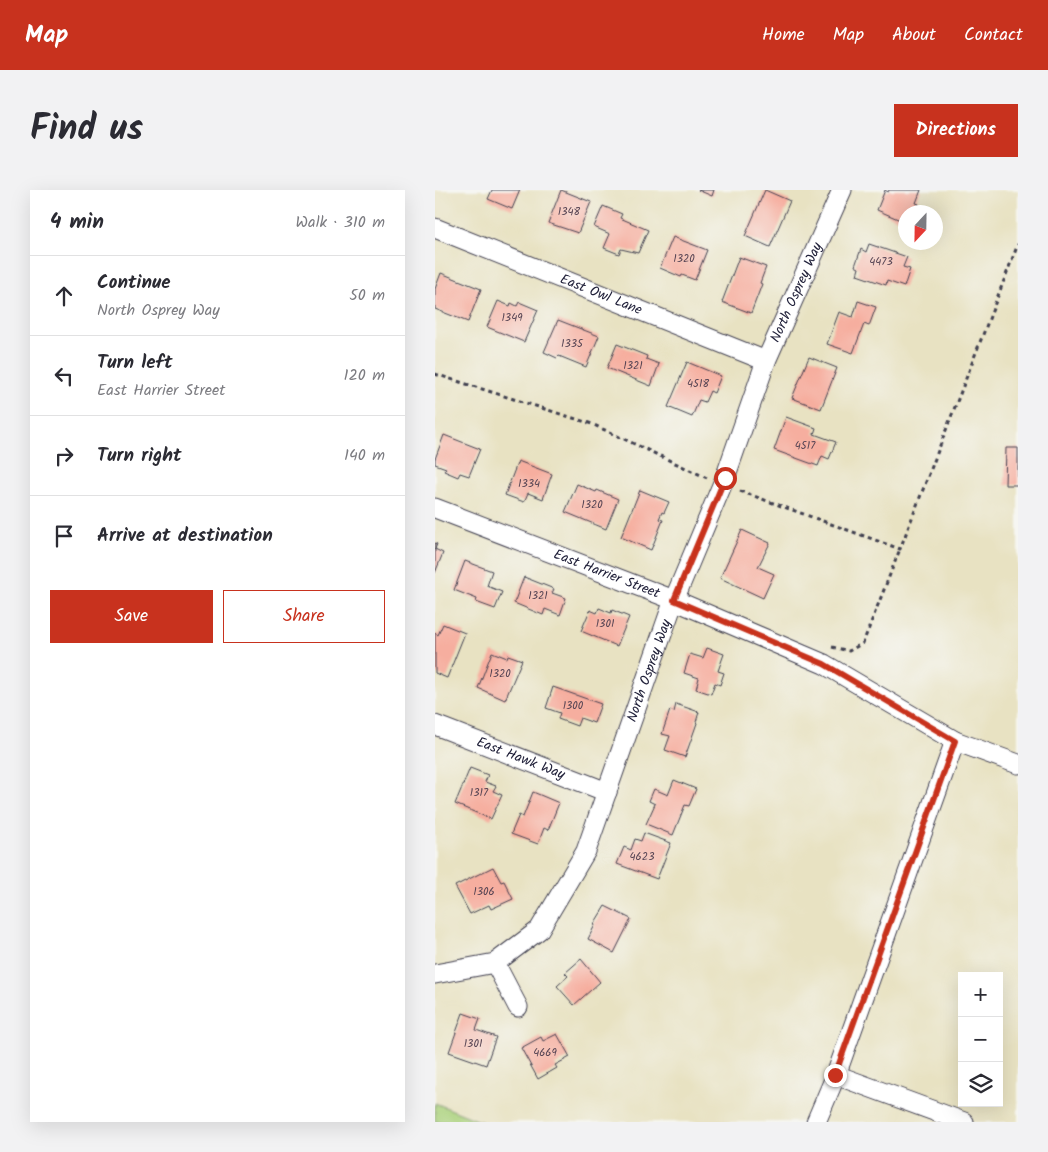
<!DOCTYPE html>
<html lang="en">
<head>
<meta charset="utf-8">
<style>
	:root { --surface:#fff; --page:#f2f2f3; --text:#2b2b33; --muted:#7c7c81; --line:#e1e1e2; --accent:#c8321e }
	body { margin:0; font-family:Kalam,sans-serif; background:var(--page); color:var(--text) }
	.controls { position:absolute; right:15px; bottom:15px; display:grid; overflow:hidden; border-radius:0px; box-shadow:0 5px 20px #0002 }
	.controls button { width:45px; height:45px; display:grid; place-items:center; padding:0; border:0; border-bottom:1px solid var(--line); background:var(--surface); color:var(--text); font:25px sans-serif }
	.compass { position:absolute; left:463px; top:15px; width:45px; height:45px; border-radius:50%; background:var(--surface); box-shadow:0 5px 20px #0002; rotate:202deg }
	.stop { position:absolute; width:15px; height:15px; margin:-11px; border:4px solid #c8321e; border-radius:50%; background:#fff }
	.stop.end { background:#c8321e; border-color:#fff; box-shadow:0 1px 5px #0008 }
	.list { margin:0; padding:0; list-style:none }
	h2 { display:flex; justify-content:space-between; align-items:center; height:65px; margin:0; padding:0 20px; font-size:21px }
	h2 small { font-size:16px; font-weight:400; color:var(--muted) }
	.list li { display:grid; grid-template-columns:32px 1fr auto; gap:15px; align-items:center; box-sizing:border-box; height:80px; padding:0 20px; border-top:1px solid var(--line) }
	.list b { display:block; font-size:19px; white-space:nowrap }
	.list p { margin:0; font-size:16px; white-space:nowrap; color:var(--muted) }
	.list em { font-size:16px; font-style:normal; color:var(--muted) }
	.actions { display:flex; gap:10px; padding:15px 20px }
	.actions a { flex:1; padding:11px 0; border:1px solid var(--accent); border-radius:0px; text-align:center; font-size:18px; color:var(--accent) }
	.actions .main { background:var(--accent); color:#fff }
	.icon { flex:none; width:28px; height:28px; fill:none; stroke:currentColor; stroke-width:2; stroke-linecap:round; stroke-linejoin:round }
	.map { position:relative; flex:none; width:583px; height:932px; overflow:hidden; border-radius:0px }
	header { display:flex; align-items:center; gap:30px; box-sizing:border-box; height:70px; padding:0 25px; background:var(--accent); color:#fff }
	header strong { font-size:24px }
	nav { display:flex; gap:28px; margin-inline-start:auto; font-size:18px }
	.intro { display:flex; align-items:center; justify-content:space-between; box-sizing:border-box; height:120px; padding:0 30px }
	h1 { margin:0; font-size:35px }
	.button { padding:12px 22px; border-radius:0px; background:var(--accent); color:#fff; font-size:18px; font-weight:700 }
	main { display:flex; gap:30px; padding:0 30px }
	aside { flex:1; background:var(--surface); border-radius:0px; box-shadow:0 5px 20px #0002 }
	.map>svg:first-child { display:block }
	.green { fill:#aad17b; stroke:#667a5b }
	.building { fill:#f6ae9f }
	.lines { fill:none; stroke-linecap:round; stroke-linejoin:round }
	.minor-casing { stroke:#403f4f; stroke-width:21 }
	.path { stroke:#403f4f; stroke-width:3; stroke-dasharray:4 4; stroke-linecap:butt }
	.minor { stroke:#fff; stroke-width:19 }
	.route { stroke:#c8321e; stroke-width:6 }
	.labels { text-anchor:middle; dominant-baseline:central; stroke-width:4.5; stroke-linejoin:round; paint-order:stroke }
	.number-label { font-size:11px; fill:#574554 }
	.street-label { font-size:14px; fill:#22223b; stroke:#f6f6f2 }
</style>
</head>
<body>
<header>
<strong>Map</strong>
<nav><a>Home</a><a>Map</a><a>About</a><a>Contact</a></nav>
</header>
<div class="intro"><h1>Find us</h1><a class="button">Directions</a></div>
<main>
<aside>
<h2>4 min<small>Walk · 310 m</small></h2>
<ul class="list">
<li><svg class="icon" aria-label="ahead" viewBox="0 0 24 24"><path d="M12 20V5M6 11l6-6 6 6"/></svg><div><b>Continue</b><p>North Osprey Way</p></div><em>50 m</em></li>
<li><svg class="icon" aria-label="left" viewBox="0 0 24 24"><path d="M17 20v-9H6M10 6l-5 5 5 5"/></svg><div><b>Turn left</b><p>East Harrier Street</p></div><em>120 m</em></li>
<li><svg class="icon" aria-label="right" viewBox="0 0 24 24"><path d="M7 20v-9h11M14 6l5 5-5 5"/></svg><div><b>Turn right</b></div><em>140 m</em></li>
<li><svg class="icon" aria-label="arrive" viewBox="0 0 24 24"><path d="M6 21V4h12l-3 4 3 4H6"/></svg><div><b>Arrive at destination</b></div></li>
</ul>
<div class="actions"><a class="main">Save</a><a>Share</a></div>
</aside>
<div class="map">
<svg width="583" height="932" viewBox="0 0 583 932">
	<rect width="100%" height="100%" fill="#f6f6f2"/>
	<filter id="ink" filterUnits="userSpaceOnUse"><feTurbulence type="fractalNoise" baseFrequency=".02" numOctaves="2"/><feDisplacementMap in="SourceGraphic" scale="10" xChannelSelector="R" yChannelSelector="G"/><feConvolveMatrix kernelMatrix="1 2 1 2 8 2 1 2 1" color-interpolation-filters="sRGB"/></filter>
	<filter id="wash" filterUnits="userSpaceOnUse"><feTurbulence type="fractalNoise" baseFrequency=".0096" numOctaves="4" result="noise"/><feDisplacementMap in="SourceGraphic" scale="20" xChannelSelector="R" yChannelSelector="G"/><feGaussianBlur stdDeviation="1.12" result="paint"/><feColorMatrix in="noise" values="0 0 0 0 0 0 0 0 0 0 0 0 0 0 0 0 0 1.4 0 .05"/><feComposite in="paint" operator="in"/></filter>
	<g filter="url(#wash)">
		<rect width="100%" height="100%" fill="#e8e2c2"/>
		<!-- green -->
		<polygon class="green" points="0,913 47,932 0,932"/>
		<g id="blocks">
			<!-- building -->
			<g class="building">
				<polygon points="57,0 85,0 77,19 53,9"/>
				<polygon points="126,0 156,12 143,43 113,33"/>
				<polygon points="263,0 279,0 277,6"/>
				<polygon points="330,0 355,11 335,57 310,46"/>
				<polygon points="450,0 453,2 454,0 486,0 481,13 484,14 481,22 470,22 470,32 442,20"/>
				<polygon points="168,16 187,24 185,28 213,40 203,63 186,59 184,64 169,58 175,44 159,37"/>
				<polygon points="238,47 272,60 260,90 247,85 246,87 225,78"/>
				<polygon points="434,54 472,67 468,77 475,79 469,97 452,91 451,95 422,85 424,78 420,76 426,59 431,62"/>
				<polygon points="304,67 331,77 325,93 327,94 316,123 287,112"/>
				<polygon points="6,83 46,99 33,132 0,119 0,99"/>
				<polygon points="63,111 75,116 76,113 82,116 84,112 103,120 89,152 52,137"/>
				<polygon points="423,111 441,117 434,136 429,134 418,163 392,154 404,122 418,127"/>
				<polygon points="123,130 164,146 151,177 124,166 122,168 109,162"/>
				<polygon points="182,154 212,166 211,169 224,174 216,196 172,178"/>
				<polygon points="374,167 402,178 386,219 357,208"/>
				<polygon points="252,172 286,186 279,203 275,201 270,212 264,210 257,227 233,217"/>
				<polygon points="351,227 381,238 379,244 401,252 394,269 387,266 383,276 339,260"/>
				<polygon points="9,245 45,259 34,286 25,283 23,287 9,281 11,278 0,274 0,269"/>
				<polygon points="571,258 583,258 583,295 570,295"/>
				<polygon points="83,271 117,284 108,309 93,303 89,312 70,305"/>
				<polygon points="142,294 161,302 162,300 183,309 171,339 130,322"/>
				<polygon points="205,300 234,312 229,323 227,322 224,329 228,330 216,360 186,347"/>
				<polygon points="307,340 335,353 323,377 339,384 328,408 285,388"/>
				<polygon points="0,353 2,354 0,359 8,363 0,383"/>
				<polygon points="30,371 57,381 52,396 67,402 60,419 41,412 42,409 19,400"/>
				<polygon points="89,387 119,399 117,403 131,408 125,425 110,419 108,425 79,413"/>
				<polygon points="164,418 176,423 177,420 194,427 182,456 146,441 155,420 162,423"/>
				<polygon points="8,434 30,443 12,488 0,483 0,443 3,445"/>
				<polygon points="272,458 289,464 283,481 289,483 285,495 280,493 276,504 261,499 264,488 249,483 255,464 268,468"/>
				<polygon points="57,462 72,468 73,465 87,470 70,510 43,498"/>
				<polygon points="118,497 166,514 159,533 145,528 142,536 123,529 125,523 111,518"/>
				<polygon points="241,514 264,522 261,532 262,533 250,567 230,560 235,546 227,544 235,520 239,522"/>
				<polygon points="35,578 53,585 50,592 61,596 58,601 67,605 56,629 20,614"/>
				<polygon points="239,590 261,599 254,616 250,615 238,645 211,634 220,614 214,611 219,599 233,605"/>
				<polygon points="98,602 124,613 113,640 109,638 103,654 76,644 84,625 88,627"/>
				<polygon points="209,643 236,653 222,689 182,674 189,657 196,660 200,649 206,651"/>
				<polygon points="58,677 66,692 69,691 78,709 56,719 54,715 35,724 20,696"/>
				<polygon points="170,716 196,729 179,763 153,749 160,735 159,734"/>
				<polygon points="146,769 165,792 139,815 122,796 133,786 130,783"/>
				<polygon points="28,823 45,829 41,840 61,847 51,875 14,862"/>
				<polygon points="122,844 135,867 120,875 122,878 103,889 86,858 106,847 108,851"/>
			</g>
		</g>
	</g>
	<g filter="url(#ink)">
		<use href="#blocks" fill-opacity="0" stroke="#403f4f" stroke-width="1"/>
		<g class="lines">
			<!-- minor casing -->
			<g class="minor-casing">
				<g id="minor">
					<path id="s1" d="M 0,38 L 331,171"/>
					<path id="s2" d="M 0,318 L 239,410 L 389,474 L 520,551 L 583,574"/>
					<path id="s3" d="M 0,535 L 172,602"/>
					<polyline points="60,773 83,817"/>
					<path id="s4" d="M 0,784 L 60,773 L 104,740 L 151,661 L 239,410 L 290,288 L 331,171 L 407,0"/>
					<polyline points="401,885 529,932"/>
					<polyline points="381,932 401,885 520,551"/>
				</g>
			</g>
			<!-- path -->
			<g class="path">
				<polyline points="0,184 157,234 272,288"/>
				<polyline points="305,301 465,359 583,54"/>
				<polyline points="397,457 414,461 428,453 465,359"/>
			</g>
			<!-- minor -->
			<use href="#minor" class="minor"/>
		</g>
	</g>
	<g class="lines" filter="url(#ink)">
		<!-- route -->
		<polyline class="route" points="290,288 239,410 389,474 520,551 400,885"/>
	</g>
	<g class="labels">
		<!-- number labels -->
		<g class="number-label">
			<text x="134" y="22">1348</text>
			<text x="249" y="69">1320</text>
			<text x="446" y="72">4473</text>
			<text x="77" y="128">1349</text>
			<text x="137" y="154">1335</text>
			<text x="198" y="176">1321</text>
			<text x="263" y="194">4518</text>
			<text x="370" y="256">4517</text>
			<text x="94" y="294">1334</text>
			<text x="157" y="315">1320</text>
			<text x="103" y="406">1321</text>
			<text x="170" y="434">1301</text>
			<text x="65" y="484">1320</text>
			<text x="138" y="516">1300</text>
			<text x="44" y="603">1317</text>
			<text x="207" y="667">4623</text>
			<text x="49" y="702">1306</text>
			<text x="38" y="854">1301</text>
			<text x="110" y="863">4669</text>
		</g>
		<!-- street labels -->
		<g class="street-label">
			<text stroke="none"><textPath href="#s4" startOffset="805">North Osprey Way</textPath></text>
			<text stroke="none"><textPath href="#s1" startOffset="179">East Owl Lane</textPath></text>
			<text stroke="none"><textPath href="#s2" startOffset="184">East Harrier Street</textPath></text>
			<text stroke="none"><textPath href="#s4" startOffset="399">North Osprey Way</textPath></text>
			<text stroke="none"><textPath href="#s3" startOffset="92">East Hawk Way</textPath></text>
		</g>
	</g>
</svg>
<div class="controls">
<button>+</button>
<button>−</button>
<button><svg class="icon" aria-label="layers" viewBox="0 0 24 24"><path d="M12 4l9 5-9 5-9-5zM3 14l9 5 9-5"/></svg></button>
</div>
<svg class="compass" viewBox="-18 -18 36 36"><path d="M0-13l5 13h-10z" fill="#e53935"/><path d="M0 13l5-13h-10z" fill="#7c7c81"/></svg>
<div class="stop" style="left:290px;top:288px"></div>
<div class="stop end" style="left:400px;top:885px"></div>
</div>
</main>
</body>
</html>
